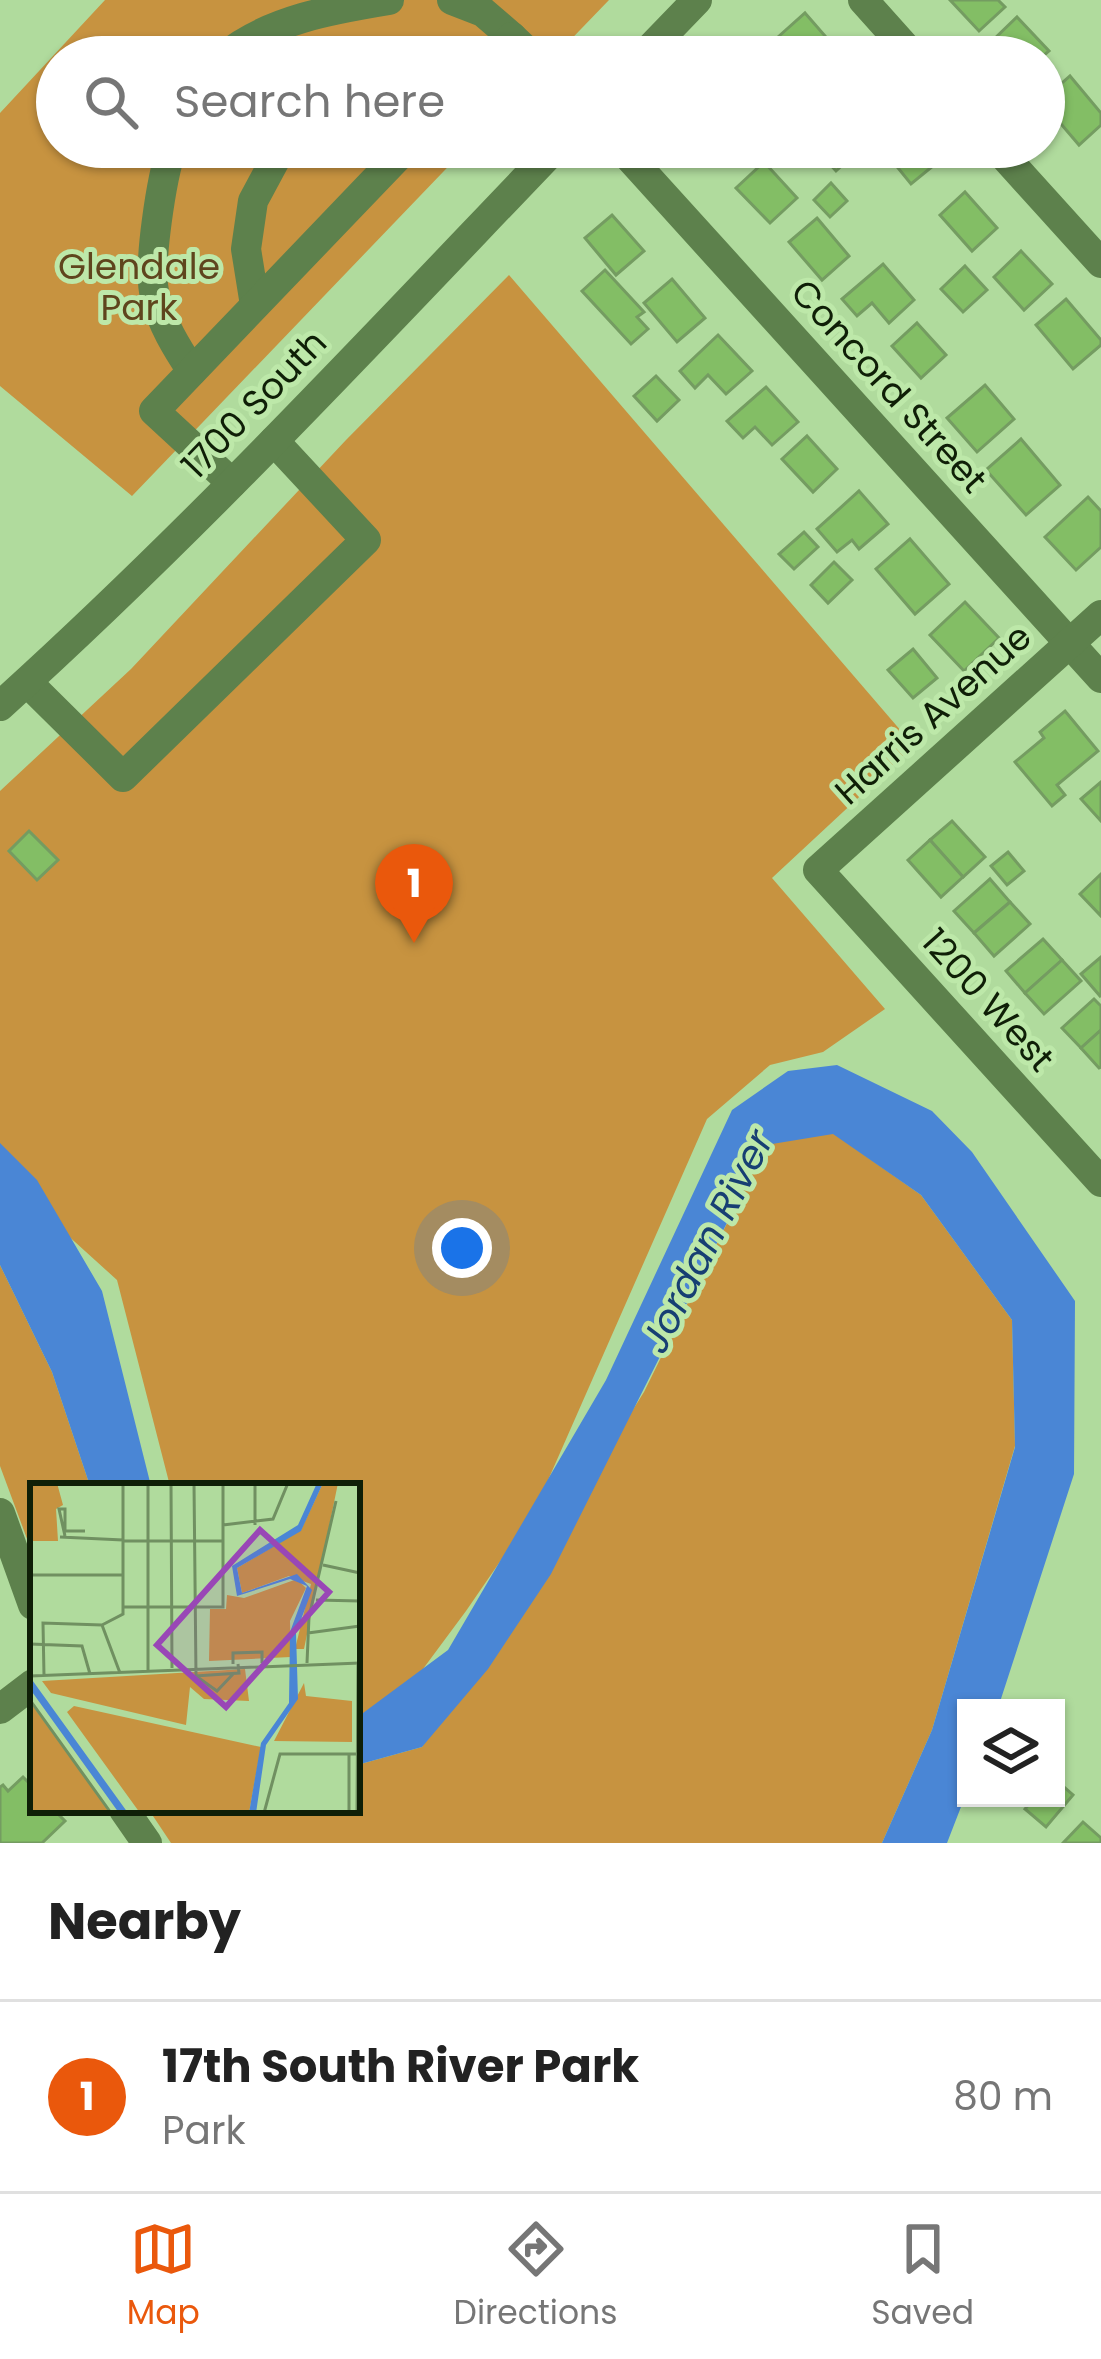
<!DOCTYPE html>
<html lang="en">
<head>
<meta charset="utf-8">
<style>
	:root { --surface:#fff; --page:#f2f2f2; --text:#222; --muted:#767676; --line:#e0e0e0; --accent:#ea580c }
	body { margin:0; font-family:Poppins,sans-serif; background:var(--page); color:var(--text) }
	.controls { position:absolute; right:36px; bottom:36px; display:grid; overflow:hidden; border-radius:0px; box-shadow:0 3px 9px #0004 }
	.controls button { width:108px; height:108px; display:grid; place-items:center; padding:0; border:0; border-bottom:3px solid var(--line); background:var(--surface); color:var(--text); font:60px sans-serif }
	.you { position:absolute; left:462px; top:1248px; width:42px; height:42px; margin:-30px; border:9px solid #fff; border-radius:50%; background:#1a73e8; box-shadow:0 0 0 18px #1a73e833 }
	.badge { display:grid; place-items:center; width:78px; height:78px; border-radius:50%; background:var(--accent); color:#fff; font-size:39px; font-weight:700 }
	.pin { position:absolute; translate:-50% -99px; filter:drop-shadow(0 3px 6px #0008) }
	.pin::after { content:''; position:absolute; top:63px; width:42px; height:36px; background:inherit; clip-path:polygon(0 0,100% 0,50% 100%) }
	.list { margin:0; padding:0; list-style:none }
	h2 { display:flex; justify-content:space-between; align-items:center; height:156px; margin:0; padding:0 48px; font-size:51px }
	h2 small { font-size:39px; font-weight:400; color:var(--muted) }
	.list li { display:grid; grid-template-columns:78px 1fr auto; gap:36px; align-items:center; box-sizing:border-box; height:192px; padding:0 48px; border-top:3px solid var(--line) }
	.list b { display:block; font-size:45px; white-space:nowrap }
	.list p { margin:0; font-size:39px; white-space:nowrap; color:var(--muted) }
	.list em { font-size:39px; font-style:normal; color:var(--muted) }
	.icon { flex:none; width:66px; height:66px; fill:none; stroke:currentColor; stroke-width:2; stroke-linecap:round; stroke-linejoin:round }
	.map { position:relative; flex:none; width:1101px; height:1843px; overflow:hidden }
	.search { position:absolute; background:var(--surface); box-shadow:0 3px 9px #0004; left:36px; right:36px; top:36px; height:132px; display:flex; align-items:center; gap:30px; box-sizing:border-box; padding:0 42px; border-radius:66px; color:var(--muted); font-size:45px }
	.sheet { height:348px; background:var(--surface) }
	nav { display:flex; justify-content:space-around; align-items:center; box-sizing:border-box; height:168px; border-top:3px solid var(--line); background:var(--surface); font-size:33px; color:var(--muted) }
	nav a { display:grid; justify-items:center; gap:6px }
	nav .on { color:var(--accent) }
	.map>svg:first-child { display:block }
	.green { fill:#c79340 }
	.water { fill:#4a86d5 }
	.building { fill:#83be65; stroke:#749c61; stroke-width:3 }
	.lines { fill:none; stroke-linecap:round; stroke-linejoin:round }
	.minor { stroke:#5d814c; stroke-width:30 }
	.labels { text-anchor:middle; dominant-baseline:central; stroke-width:10; stroke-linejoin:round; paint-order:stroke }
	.park-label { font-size:36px; fill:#5f451d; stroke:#bde8a9 }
	.street-label { font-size:36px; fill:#0f1f07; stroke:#bde8a9 }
	.water-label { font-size:39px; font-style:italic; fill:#173f73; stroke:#bde8a9 }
	.inset-road { fill:none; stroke:#709061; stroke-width:3 }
	.view { fill:#9947b6; fill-opacity:0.15; stroke:#9947b6; stroke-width:6 }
	.inset-edge { fill:none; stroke:#0f1f07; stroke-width:6 }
</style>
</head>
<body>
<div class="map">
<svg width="1101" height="1843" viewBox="0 0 1101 1843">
	<rect width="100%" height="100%" fill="#b0db9d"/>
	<!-- green -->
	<g class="green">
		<polygon points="105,0 609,0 554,57 57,57 57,147 467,147 132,496 0,386 0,113"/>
		<polygon points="509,275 914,746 772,878 885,1009 823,1052 770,1065 707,1119 534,1512 466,1611 397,1704 357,1722 357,1486 170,1486 117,1280 43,1213 0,1166 0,791 131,669 346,440"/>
		<polygon points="833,1133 921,1195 1012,1320 1015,1446 932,1730 882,1843 171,1843 149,1810 357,1810 357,1765 422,1747 644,1392 766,1144"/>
		<polygon points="0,1265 52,1372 90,1486 33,1486 33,1555 0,1466"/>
	</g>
	<!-- water -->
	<g class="water">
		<polygon points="837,1065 932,1111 972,1152 1075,1301 1074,1474 998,1708 966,1708 966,1794 947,1843 882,1843 932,1730 1015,1447 1012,1320 921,1195 833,1134 766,1145 551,1574 488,1669 422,1747 357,1765 357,1715 363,1713 448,1650 606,1380 732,1110 788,1071"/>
		<polygon points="0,1143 37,1180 102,1291 151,1486 90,1486 52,1372 0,1265"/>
	</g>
	<!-- building -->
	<g class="building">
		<polygon points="950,0 998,0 1005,7 979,31"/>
		<polygon points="805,13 839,52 833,57 796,57 778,37"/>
		<polygon points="1017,17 1049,51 1042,57 1005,57 991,42"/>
		<polygon points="1070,76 1101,113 1101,125 1079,145 1044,104 1044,99"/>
		<polygon points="814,147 862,147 836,171"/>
		<polygon points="881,147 927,147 939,161 911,184"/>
		<polygon points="764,162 797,198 770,223 736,188"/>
		<polygon points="831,183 847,201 830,217 814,200"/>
		<polygon points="965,192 997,228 972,251 940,215"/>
		<polygon points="612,215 644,251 616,275 585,238"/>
		<polygon points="817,218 849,256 822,280 789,242"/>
		<polygon points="1021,251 1052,284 1024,310 994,277"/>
		<polygon points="883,264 914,300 889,323 872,303 857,316 842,299"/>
		<polygon points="965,266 987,290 963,312 941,289"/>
		<polygon points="605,270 644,312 637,317 648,329 631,344 582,291"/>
		<polygon points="672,279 705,318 677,342 644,303"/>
		<polygon points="1066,299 1101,340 1101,345 1073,369 1036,325"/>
		<polygon points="917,323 946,355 921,378 892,346"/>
		<polygon points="718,335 752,371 726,394 708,375 695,388 680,371"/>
		<polygon points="656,376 679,400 657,421 634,396"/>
		<polygon points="985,385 1014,419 977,452 947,418"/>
		<polygon points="766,387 798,422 772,445 755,427 743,438 727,421"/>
		<polygon points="807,436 837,469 813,492 782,459"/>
		<polygon points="1021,439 1060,485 1026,515 986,470"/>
		<polygon points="859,491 888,524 859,549 852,540 837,552 817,529"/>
		<polygon points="1088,497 1101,511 1101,547 1076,570 1045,537"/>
		<polygon points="804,532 818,547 794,569 779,554"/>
		<polygon points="910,539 949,584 915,614 876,569"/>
		<polygon points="834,562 852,580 828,603 811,585"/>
		<polygon points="965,602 999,638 964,671 930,635"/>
		<polygon points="913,649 937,678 913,698 888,670"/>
		<polygon points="1065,711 1098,751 1057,785 1065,795 1052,806 1015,762 1044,738 1040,732"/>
		<polygon points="1101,782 1101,821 1081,799"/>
		<polygon points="952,821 985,857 963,877 930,840"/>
		<polygon points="29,831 58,860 37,880 9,851"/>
		<polygon points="930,840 963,877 941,897 908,860"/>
		<polygon points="1008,852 1024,871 1007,885 991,866"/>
		<polygon points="1101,874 1101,916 1080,894"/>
		<polygon points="990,879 1010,902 974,933 954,911"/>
		<polygon points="1010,902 1030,924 994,956 974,933"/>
		<polygon points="1043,939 1062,960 1025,993 1006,971"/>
		<polygon points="1101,957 1101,995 1100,996 1081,974"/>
		<polygon points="1062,960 1081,981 1044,1014 1025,993"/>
		<polygon points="1094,999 1101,1006 1101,1030 1081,1048 1062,1028"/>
		<polygon points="1101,1030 1101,1067 1099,1068 1081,1048"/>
		<polygon points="23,1777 33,1787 33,1810 54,1810 65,1821 42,1843 0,1843 0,1787 3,1785 8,1791"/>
		<polygon points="1056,1780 1073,1795 1046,1827 1025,1809 1034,1798 1056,1798"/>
		<polygon points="1083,1822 1101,1838 1101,1843 1063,1843"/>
	</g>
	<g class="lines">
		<!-- minor -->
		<g class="minor">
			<polyline points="452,0 483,12 512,37"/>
			<polyline points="863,0 914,57"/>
			<path d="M 224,57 C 268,20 334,9 389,0"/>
			<polyline points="493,57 512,37 533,57"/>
			<polyline points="642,57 697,0"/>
			<path d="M 172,147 C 162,176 147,267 155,296 C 162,324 176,347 192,371"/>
			<polyline points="620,147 1101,678"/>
			<polyline points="996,147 1101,263"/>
			<polyline points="255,305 246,249 253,201 282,147"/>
			<polyline points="232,483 154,411 407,147"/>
			<polyline points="1101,615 818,870 1101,1182"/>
			<polyline points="27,682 123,777 366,540 274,441"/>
			<path d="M 0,706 C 195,530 374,337 556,147"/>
			<polyline points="0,1513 33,1605"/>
			<polyline points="0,1709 33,1684"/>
			<polyline points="124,1810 147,1843"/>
		</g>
	</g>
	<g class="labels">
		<!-- park labels -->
		<g class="park-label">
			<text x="139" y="266">Glendale<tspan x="139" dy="41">Park</tspan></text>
		</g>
		<!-- street labels -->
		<g class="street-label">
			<text transform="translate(889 386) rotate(48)">Concord Street</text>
			<text transform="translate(254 404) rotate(-46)">1700 South</text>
			<text transform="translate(933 714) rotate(-42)">Harris Avenue</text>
			<text transform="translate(988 1000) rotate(48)">1200 West</text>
		</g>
		<!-- water labels -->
		<g class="water-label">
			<text transform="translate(707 1241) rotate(-63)">Jordan River</text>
		</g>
	</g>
	<!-- overview -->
	<g transform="translate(30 1483)">
		<rect width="330" height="330" fill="#b0db9d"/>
		<path d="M 0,0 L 27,0 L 33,22 L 26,26 L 28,58 L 0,58 ZM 293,0 L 308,0 L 274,166 L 265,166 L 281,101 L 259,93 L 212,110 L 207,85 L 271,47 ZM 267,96 L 276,105 L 260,138 L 261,174 L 179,178 L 180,126 L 196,126 L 197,112 L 214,115 ZM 215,186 L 219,218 L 174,216 L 160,204 L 156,242 L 21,210 L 12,198 ZM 274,200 L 276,213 L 322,218 L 322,259 L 244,258 ZM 0,219 L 81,330 L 0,330 ZM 44,223 L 231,264 L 219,330 L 110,330 L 37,229 Z" fill="#c79340"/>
		<path d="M 287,0 L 293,0 L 271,48 L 207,85 L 212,110 L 267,91 L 282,107 L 266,150 L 268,216 L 236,262 L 226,330 L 219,330 L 231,260 L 259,220 L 260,149 L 277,103 L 260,96 L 207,113 L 202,83 L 268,42 ZM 0,194 L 98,330 L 89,330 L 0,206 Z" fill="#4a86d5"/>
		<path class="inset-road" d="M 118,0 L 118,187M 141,0 L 142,185M 164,0 L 166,193 L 209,190 L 208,181M 225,0 L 225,42M 193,42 L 243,36 L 258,0M 35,53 L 29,26 L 35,26 L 35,48 L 55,48M 30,54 L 93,57M 93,58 L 193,58M 293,82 L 330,90M 0,92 L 94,92M 286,117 L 330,118M 93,124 L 193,124 L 193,0M 72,142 L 93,131 L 93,0M 72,142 L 90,190M 278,150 L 330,143M 0,161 L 52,163 L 60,191M 277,180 L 279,134 L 306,18M 203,181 L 203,170 L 232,169 L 232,180M 0,193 L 330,180M 14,193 L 13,140 L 72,142M 166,193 L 187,208 L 204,190M 0,217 L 81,330M 319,271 L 319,330M 234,330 L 250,271 L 327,271M 327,330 L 328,180"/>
		<path class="view" d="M 230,47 L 299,109 L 196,224 L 127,162 Z"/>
		<rect width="330" height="330" class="inset-edge"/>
	</g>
</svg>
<div class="controls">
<button><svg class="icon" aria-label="layers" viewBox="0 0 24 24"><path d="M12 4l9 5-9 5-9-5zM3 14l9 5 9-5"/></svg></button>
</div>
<div class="you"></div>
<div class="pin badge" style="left:414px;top:943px">1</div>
<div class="search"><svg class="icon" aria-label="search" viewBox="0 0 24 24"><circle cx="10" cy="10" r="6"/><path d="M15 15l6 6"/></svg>Search here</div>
</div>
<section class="sheet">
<h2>Nearby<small></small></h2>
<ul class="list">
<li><span class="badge">1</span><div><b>17th South River Park</b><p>Park</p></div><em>80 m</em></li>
</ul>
</section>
<nav>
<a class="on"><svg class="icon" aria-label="map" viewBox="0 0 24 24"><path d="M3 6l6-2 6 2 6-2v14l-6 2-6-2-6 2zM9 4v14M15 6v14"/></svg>Map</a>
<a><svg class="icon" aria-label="directions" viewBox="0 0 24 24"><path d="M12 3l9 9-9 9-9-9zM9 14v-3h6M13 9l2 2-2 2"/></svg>Directions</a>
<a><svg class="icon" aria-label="saved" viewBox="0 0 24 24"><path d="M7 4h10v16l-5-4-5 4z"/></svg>Saved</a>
</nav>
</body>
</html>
